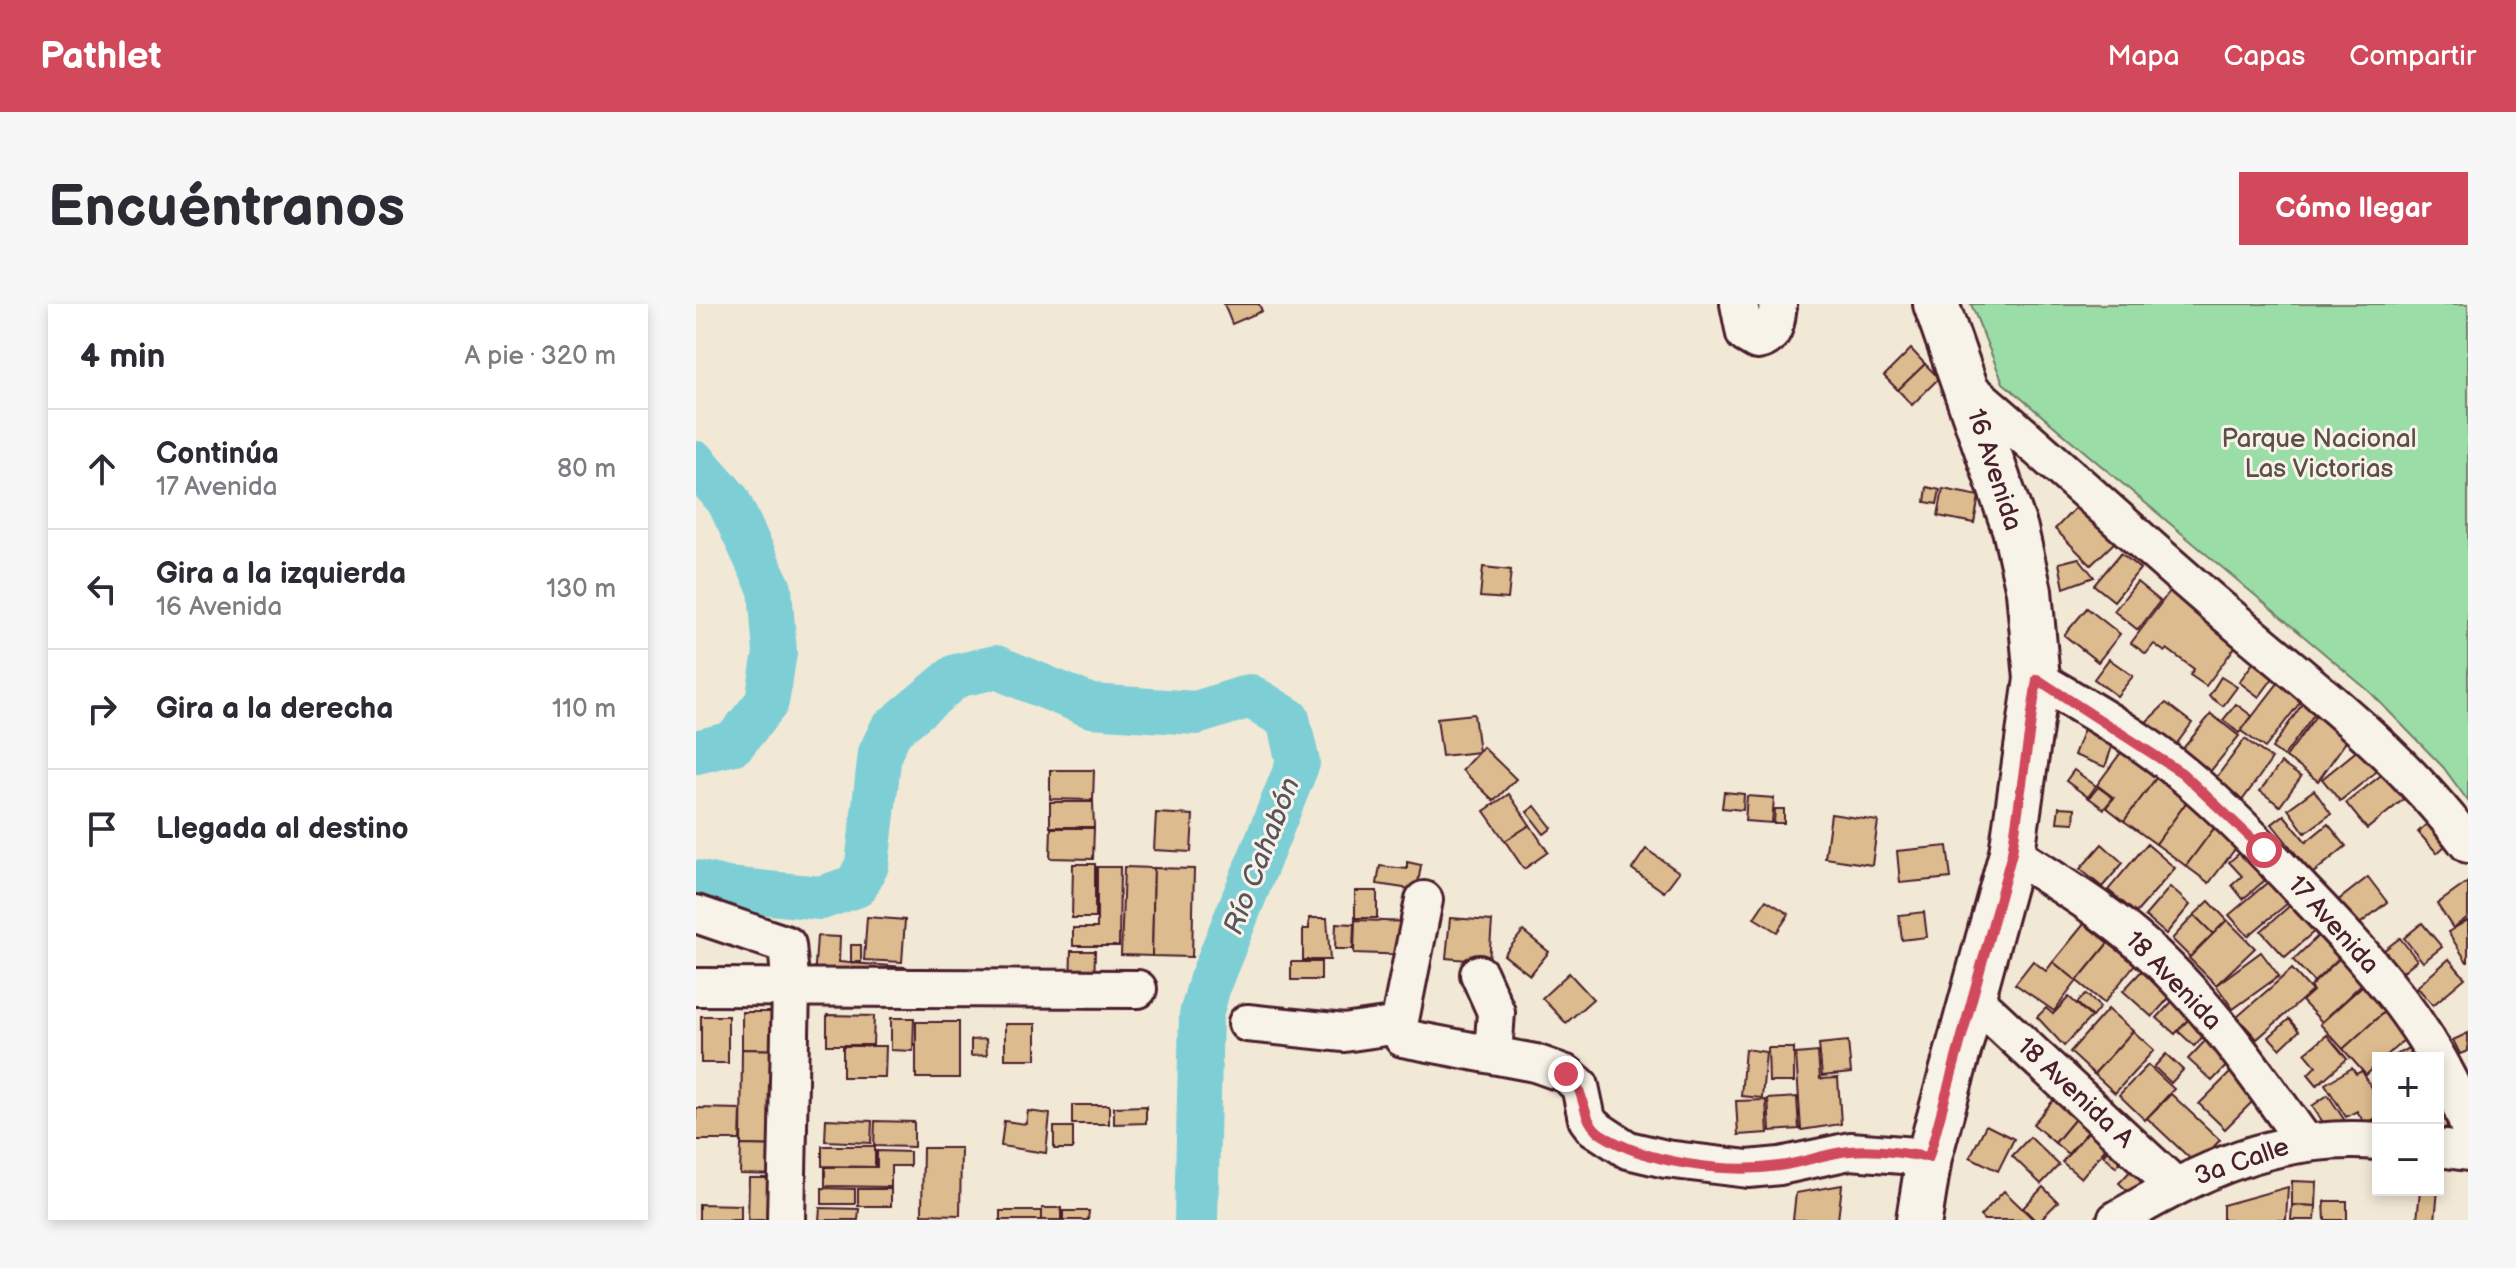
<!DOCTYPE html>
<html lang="es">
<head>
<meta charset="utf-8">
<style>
	:root { --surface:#fff; --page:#f7f7f7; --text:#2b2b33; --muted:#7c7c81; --line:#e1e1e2; --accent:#d1495b }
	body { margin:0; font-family:"Balsamiq Sans",sans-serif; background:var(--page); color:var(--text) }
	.controls { position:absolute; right:24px; bottom:24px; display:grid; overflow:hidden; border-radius:0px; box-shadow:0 4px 12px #0003 }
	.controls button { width:72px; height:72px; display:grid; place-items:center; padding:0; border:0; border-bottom:2px solid var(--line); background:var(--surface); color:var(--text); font:40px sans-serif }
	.stop { position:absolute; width:24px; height:24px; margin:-18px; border:6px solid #d1495b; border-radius:50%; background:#fff }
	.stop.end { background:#d1495b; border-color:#fff; box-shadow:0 2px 8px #0008 }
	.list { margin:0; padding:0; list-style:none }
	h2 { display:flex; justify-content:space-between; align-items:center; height:104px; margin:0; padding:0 32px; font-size:34px }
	h2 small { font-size:26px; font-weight:400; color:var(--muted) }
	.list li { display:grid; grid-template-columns:52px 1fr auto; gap:24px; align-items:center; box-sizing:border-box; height:120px; padding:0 32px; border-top:2px solid var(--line) }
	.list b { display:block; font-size:30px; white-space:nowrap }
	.list p { margin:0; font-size:26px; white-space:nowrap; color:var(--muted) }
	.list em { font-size:26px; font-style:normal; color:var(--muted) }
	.icon { flex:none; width:44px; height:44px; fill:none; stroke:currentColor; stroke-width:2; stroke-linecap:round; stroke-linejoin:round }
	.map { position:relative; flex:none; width:1772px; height:916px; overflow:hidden; border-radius:0px }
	header { display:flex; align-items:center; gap:48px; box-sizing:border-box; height:112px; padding:0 40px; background:var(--accent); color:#fff }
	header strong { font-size:38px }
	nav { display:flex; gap:44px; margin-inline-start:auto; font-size:28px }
	.intro { display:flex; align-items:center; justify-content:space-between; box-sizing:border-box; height:192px; padding:0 48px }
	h1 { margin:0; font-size:56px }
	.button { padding:20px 36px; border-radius:0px; background:var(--accent); color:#fff; font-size:28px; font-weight:700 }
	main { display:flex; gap:48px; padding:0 48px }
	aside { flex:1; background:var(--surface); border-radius:0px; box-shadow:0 4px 12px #0003 }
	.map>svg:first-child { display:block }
	.green { fill:#9adda7; stroke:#727e69; stroke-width:2 }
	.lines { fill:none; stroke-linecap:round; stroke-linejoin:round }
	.river { stroke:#7ecfd5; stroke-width:44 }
	.building { fill:#dcbb8e; stroke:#4a1f2b; stroke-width:2 }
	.minor-casing { stroke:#4a1f2b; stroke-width:42 }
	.major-casing { stroke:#4a1f2b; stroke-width:50 }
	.minor { stroke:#f7f3e8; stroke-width:36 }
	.major { stroke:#f7f3e8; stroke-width:44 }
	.route { stroke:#d1495b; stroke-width:10 }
	.labels { text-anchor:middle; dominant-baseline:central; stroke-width:6; stroke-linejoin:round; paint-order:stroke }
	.park-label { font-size:26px; fill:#5e4e4a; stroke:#f7f3e8 }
	.street-label { font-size:26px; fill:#4a1f2b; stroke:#f7f3e8 }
	.water-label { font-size:28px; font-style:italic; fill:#5a545e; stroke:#f7f3e8 }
</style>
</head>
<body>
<header>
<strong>Pathlet</strong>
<nav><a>Mapa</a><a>Capas</a><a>Compartir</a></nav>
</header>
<div class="intro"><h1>Encuéntranos</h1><a class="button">Cómo llegar</a></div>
<main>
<aside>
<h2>4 min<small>A pie · 320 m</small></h2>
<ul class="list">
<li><svg class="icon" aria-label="ahead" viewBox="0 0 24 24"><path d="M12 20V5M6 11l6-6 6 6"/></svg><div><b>Continúa</b><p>17 Avenida</p></div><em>80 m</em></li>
<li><svg class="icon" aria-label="left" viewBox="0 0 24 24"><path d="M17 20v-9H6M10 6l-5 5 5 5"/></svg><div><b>Gira a la izquierda</b><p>16 Avenida</p></div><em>130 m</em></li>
<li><svg class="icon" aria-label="right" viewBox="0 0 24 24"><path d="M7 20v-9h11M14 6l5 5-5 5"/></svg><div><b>Gira a la derecha</b></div><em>110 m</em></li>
<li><svg class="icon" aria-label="arrive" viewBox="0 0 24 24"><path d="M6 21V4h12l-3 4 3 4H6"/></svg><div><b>Llegada al destino</b></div></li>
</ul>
</aside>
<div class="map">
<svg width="1772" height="916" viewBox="0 0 1772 916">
	<rect width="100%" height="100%" fill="#f2e8d6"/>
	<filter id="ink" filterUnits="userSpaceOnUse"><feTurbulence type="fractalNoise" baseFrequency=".0125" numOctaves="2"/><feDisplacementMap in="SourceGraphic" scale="16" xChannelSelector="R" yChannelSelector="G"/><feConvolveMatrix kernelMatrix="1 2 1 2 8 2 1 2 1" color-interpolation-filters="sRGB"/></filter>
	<g filter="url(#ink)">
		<!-- green -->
		<polygon class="green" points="1275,0 1772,0 1772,497 1747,463 1674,388 1307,79"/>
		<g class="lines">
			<!-- river -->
			<g class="river">
				<polyline points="0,159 32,196 74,285 79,349 71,398 38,439 0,448"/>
				<polyline points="0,578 31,585 125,594 160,582 171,561 184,449 195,426 260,372 300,363 395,402 500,409 554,392 592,415 602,459 514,678 505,711 500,916"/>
			</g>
		</g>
		<!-- building -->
		<g class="building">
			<polygon points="528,0 563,0 566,7 536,20"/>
			<polygon points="1215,45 1229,60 1202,86 1188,72"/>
			<polygon points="1229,60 1243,74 1216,101 1202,86"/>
			<polygon points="1231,183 1244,186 1241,200 1229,198"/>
			<polygon points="1247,185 1283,192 1278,219 1242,212"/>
			<polygon points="1382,201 1419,238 1395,261 1359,225"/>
			<polygon points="1425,249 1444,265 1418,297 1398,281"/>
			<polygon points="1383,254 1398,273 1368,284 1363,259"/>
			<polygon points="787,263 815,266 812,295 784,293"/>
			<polygon points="1441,278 1464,297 1442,326 1418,307"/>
			<polygon points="1477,283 1502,305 1499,309 1525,328 1545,335 1510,382 1494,371 1498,365 1471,345 1469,348 1458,340 1450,350 1435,339"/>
			<polygon points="1391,304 1424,330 1402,358 1368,331"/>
			<polygon points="1413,355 1437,372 1421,392 1398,375"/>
			<polygon points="1557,359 1577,374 1563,393 1543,378"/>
			<polygon points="1525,373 1541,383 1527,402 1513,392"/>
			<polygon points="1586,374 1609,392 1569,444 1545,427"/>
			<polygon points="1611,393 1624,402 1588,452 1576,444"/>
			<polygon points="1470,399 1496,419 1476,446 1446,422"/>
			<polygon points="1540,400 1556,412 1543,429 1527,416"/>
			<polygon points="1622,409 1654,432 1622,477 1590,453"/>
			<polygon points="778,410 783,448 746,452 741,414"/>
			<polygon points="1515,410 1543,432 1509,474 1481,452"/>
			<polygon points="1389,422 1419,434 1409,463 1378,451"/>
			<polygon points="1549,435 1576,455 1545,498 1517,478"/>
			<polygon points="1668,441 1686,463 1644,497 1626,475"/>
			<polygon points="787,443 820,475 798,497 766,466"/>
			<polygon points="1429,443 1464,469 1428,517 1410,503 1418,494 1401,481"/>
			<polygon points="1585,459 1605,473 1584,502 1564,487"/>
			<polygon points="1693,465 1714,490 1671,525 1650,499"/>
			<polygon points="354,466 398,466 397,496 354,495"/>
			<polygon points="1378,466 1400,482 1392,493 1370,477"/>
			<polygon points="1464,469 1495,492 1460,540 1428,517"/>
			<polygon points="1402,483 1417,494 1408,505 1393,494"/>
			<polygon points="1618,486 1635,510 1609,529 1592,505"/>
			<polygon points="1028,488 1048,490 1047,506 1026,504"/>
			<polygon points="813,490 834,521 809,537 788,507"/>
			<polygon points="1051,492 1078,494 1076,519 1049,517"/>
			<polygon points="1495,492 1525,515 1490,562 1460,540"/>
			<polygon points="354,498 397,498 398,523 354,523"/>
			<polygon points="839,502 856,524 848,530 831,508"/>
			<polygon points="1363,503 1379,504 1378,519 1361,518"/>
			<polygon points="1079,505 1088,505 1088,519 1078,519"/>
			<polygon points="460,509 497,511 495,548 458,546"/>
			<polygon points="1135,510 1182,517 1176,561 1129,554"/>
			<polygon points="1588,511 1610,538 1632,520 1650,542 1616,570 1576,520"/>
			<polygon points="1737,514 1757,535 1741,549 1722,528"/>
			<polygon points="1525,515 1549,532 1513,579 1490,562"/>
			<polygon points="834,521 852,548 828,565 809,537"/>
			<polygon points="355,524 398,524 397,555 354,554"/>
			<polygon points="1406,540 1427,559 1406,583 1384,565"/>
			<polygon points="1451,540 1479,564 1440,609 1412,586"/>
			<polygon points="1251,542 1255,574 1204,579 1201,547"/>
			<polygon points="1552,542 1576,570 1547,595 1536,581 1546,572 1533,558"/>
			<polygon points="950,545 983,568 968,588 936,565"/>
			<polygon points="711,558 725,561 721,586 681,580 684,562 711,565"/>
			<polygon points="377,560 399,560 399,614 376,614"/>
			<polygon points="401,563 424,563 423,642 377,642 377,624 401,624"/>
			<polygon points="428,563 458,564 456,652 425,651"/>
			<polygon points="458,564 498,565 496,653 456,652"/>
			<polygon points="1578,573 1597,595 1552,632 1533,611"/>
			<polygon points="1672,573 1691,598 1660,623 1640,598"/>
			<polygon points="1772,578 1772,613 1757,624 1741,600"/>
			<polygon points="1474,583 1494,601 1470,630 1449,612"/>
			<rect x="659" y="587" width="22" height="27"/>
			<polygon points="1070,596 1093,610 1081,628 1058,614"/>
			<polygon points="1513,597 1531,616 1517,630 1498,611"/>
			<polygon points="1598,598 1621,625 1589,653 1565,627"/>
			<polygon points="1228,608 1231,633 1206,636 1203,611"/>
			<polygon points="1498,611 1517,630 1494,653 1476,635"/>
			<polygon points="171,613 209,616 206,658 168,656"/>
			<polygon points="613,614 631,614 634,656 607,656 607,625 613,625"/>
			<polygon points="754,614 796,617 793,658 750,654"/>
			<polygon points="659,616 715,618 714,651 658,649"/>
			<polygon points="1531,616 1559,644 1520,681 1493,654"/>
			<polygon points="1772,616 1772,658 1771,658 1752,628"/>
			<polygon points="640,619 658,620 657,645 639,645"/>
			<polygon points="1726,619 1746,643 1727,658 1708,634"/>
			<polygon points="1388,620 1412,639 1381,677 1357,658"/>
			<polygon points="827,627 853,648 834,671 808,651"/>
			<polygon points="121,632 144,633 143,658 208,663 207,683 118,676"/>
			<polygon points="1622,632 1643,654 1618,678 1597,656"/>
			<polygon points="1704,634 1721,656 1705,669 1687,647"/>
			<polygon points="1412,639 1439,660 1408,699 1381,677"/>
			<rect x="155" y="641" width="10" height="17"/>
			<polygon points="375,647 399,647 398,683 374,683"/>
			<polygon points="1651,647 1674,672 1626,718 1606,697 1617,687 1614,683"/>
			<polygon points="1565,648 1583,672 1537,705 1520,681"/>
			<polygon points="1753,655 1769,674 1737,701 1721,683"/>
			<polygon points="1337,657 1350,667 1357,658 1381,677 1358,707 1319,680"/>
			<rect x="595" y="658" width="30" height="18"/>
			<polygon points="1452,660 1481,685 1456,713 1427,687"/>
			<polygon points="1596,665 1616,687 1561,735 1541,713"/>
			<polygon points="873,669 897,695 870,719 846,694"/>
			<polygon points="1675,674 1698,699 1647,745 1624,720"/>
			<polygon points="1390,690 1404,703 1396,713 1381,699"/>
			<polygon points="1373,693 1395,713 1368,742 1341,713 1350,704 1357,710"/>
			<polygon points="1480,693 1498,709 1479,730 1461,714"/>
			<polygon points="1698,699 1721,724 1688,754 1682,754 1682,760 1670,771 1647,745"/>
			<polygon points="1412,705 1437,727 1398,770 1374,748"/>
			<polygon points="46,708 89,708 88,746 46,745"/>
			<polygon points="1498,709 1515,724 1498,742 1482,727"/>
			<polygon points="131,711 178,712 177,741 131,741"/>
			<rect x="5" y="712" width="27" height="47"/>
			<polygon points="195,714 218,714 217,747 195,746"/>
			<polygon points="1593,715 1603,727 1584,745 1573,733"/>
			<rect x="220" y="718" width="43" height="56"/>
			<rect x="309" y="720" width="31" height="35"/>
			<polygon points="1437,727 1458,746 1419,789 1398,770"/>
			<polygon points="1772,729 1772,747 1764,750 1757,736"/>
			<polygon points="1631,731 1651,755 1621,781 1612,770 1620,762 1609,749"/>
			<polygon points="1512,734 1536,756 1516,777 1492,755"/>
			<polygon points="290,735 291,751 275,752 275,736"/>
			<polygon points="1152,737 1155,769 1126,772 1123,740"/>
			<polygon points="147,742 190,742 189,773 147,773"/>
			<polygon points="1716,742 1722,754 1694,754"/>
			<polygon points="1072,744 1098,744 1098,778 1073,778"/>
			<polygon points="46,745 88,746 86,842 45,841"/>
			<polygon points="1049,745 1070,748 1066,794 1045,792"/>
			<polygon points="1122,748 1124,775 1142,774 1145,820 1105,826 1100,750"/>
			<polygon points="1470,750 1487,766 1475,779 1458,763"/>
			<polygon points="1452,761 1478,785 1449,816 1423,791"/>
			<polygon points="1541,762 1567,787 1529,825 1503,800"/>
			<polygon points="1656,764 1660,770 1666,767 1682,794 1682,813 1669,820 1661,807 1650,813 1629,780"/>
			<polygon points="1475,790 1524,836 1501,861 1451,814"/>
			<polygon points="1362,791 1384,809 1359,839 1337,820"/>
			<polygon points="1632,791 1649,817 1633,827 1616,802"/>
			<polygon points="1101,793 1103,825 1074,827 1072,795"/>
			<polygon points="1070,796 1072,829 1042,831 1040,797"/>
			<polygon points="1751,796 1761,818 1742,827 1742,800"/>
			<rect x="376" y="801" width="37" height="19"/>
			<polygon points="450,802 450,819 418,820 418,803"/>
			<polygon points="0,804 45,805 44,836 0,836"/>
			<polygon points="332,807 354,810 350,849 305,842 308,817 330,820"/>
			<polygon points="1384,809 1399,820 1372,850 1359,839"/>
			<polygon points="130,815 176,817 175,839 129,837"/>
			<polygon points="179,817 218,818 218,843 178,842"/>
			<polygon points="1399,820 1417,836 1385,874 1366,858"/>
			<polygon points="1290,821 1318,835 1302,867 1274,853"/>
			<rect x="358" y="823" width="19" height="22"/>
			<polygon points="1334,833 1363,861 1345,880 1316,852"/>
			<polygon points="1417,839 1431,850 1420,863 1407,851"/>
			<polygon points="45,841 86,842 86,871 44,870"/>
			<polygon points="126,842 179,842 179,863 126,862"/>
			<polygon points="227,844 265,844 264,911 226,910"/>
			<polygon points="181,847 214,848 214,862 195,862 195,883 129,882 129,863 181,863"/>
			<polygon points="1441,860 1462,879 1444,899 1423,879"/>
			<polygon points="53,874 88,874 88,916 52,916"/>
			<polygon points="1596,877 1621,878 1620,902 1596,901"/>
			<polygon points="1146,881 1142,916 1097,916 1100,889"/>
			<polygon points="1347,883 1362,898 1344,916 1339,916 1327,904"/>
			<polygon points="1592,883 1590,916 1527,916 1527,901"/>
			<polygon points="126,884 159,885 159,900 126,900"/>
			<rect x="162" y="885" width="33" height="17"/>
			<polygon points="1724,886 1742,886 1739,916 1721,916"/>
			<polygon points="1308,887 1338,916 1288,916 1284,912"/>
			<polygon points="1628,897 1651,897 1651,916 1629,916"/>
			<polygon points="3,900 45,901 45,916 3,916"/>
			<polygon points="1596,901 1620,902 1619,916 1595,916"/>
			<polygon points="124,904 163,905 162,916 123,916"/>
			<rect x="346" y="904" width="19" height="12"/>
			<rect x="304" y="907" width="41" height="9"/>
			<polygon points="367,907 393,907 392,916 367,916"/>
		</g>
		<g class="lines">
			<!-- minor casing -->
			<g class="minor-casing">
				<g id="minor">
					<path d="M 1043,0 L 1049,30 L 1061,37 C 1080,34 1080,16 1082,0"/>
					<path d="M 1270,82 C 1354,153 1434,228 1517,299 C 1606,375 1701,445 1772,540"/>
					<path d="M 1341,375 C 1391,404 1444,434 1488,471 C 1527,503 1562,540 1597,577 C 1666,649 1739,724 1772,821"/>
					<path d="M 1316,549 C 1362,579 1410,607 1450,644 C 1512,700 1560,769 1608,837"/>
					<polyline points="728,596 703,721 707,734 839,759 870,770 884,782 891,815 897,823 932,846 970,855 1052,865 1084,862 1154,847 1233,853"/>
					<polyline points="0,610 91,641 95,684 90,916"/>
					<polyline points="783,670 800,708 797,750"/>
					<polyline points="0,683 442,685"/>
					<polyline points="1278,695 1479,882"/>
					<polyline points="551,719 648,729 703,721"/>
					<polyline points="1742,844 1772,848"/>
					<path d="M 1420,916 C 1506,866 1580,829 1682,837"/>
				</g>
			</g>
			<!-- major casing -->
			<g class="major-casing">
				<polyline id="major" points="1223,916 1233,853 1316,549 1341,375 1333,287 1319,225 1240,0"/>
			</g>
			<!-- minor -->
			<use href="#minor" class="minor"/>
			<!-- major -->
			<use href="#major" class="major"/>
		</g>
	</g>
	<g class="lines" filter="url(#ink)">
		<!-- route -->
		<path class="route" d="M 870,770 C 893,786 882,814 905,830 C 949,859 1031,870 1083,862 C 1107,859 1130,849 1154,847 C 1180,844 1207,850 1233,853 L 1316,549 L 1341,375 L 1486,469 L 1568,546"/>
	</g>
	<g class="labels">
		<!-- park labels -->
		<g class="park-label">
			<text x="1623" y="135">Parque Nacional<tspan x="1623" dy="30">Las Victorias</tspan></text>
		</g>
		<!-- street labels -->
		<g class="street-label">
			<text transform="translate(1298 166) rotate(72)">16 Avenida</text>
			<text transform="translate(1637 621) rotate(48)">17 Avenida</text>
			<text transform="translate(1477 677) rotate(46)">18 Avenida</text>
			<text transform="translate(1379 789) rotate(43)">18 Avenida A</text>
			<text transform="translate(1546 858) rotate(-19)">3a Calle</text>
		</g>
		<!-- water labels -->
		<g class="water-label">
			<text transform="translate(566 552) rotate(-69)">Río Cahabón</text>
		</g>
	</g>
</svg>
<div class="controls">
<button>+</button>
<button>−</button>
</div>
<div class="stop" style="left:1568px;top:546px"></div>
<div class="stop end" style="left:870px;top:770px"></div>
</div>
</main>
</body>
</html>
